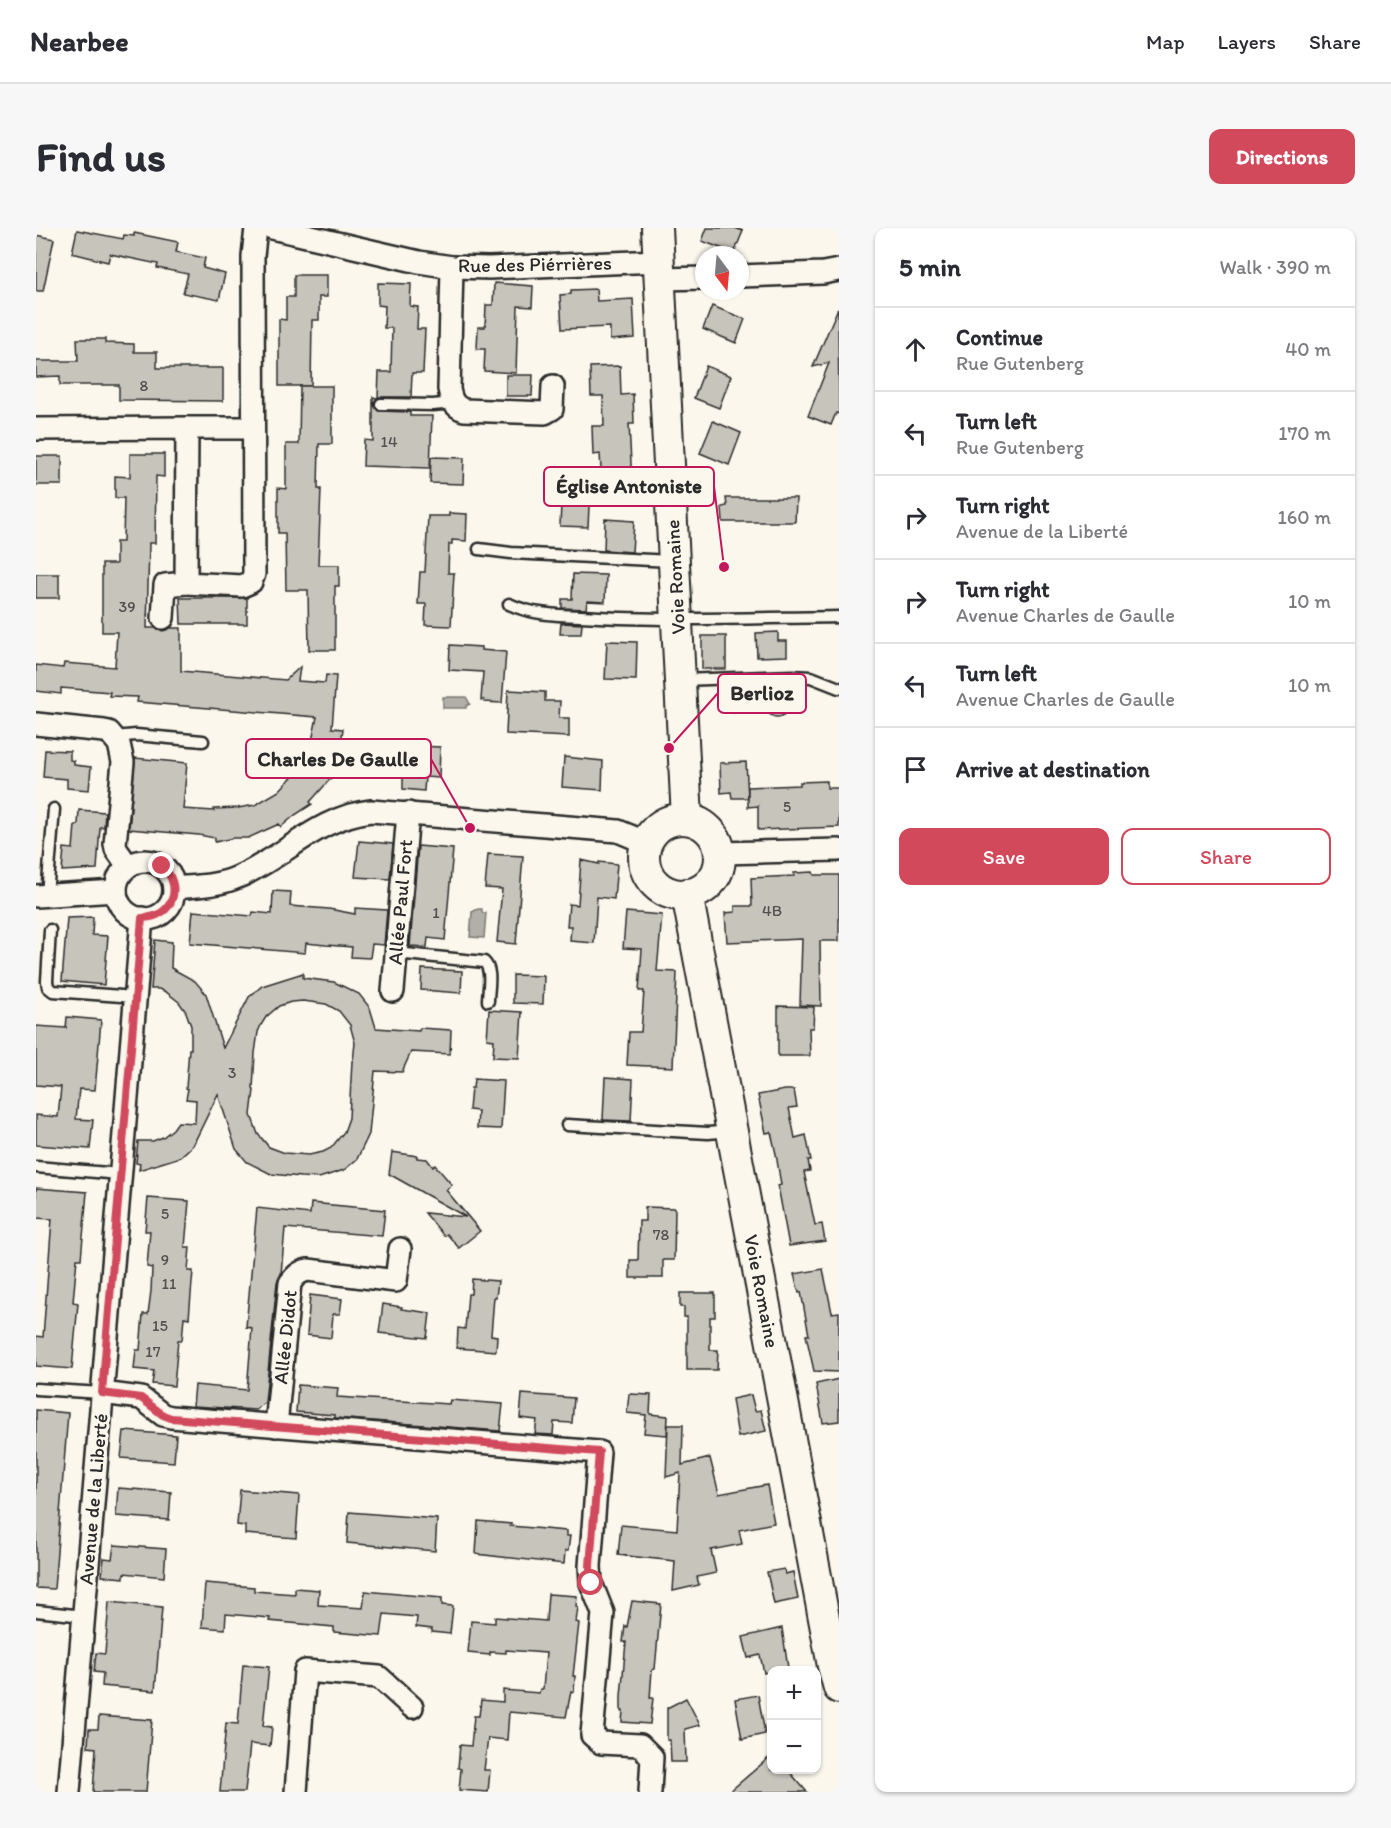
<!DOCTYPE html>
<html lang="en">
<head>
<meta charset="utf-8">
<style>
	:root { --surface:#fff; --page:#f7f7f7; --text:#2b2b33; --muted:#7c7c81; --line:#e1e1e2; --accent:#d1495b }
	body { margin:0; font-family:Itim,sans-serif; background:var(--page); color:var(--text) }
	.controls { position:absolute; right:18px; bottom:18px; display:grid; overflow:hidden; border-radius:12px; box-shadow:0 2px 4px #0004 }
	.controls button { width:54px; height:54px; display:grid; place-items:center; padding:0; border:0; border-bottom:2px solid var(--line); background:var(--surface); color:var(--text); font:30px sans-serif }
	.compass { position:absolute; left:659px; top:18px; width:54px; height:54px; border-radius:50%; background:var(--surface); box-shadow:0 2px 4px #0004; rotate:164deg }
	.stop { position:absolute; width:18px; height:18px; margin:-14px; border:4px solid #d1495b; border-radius:50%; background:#fff }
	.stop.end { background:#d1495b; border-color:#fff; box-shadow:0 2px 6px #0008 }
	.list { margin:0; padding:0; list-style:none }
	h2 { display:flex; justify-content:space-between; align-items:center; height:78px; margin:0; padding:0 24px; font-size:26px }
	h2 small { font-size:20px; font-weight:400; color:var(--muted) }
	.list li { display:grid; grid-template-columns:39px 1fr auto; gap:18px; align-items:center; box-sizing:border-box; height:84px; padding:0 24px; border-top:2px solid var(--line) }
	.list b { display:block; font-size:22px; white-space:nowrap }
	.list p { margin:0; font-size:20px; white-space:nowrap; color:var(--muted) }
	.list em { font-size:20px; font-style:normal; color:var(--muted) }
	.actions { display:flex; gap:12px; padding:18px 24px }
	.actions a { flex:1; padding:14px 0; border:2px solid var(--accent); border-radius:12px; text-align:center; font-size:21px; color:var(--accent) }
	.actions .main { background:var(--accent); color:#fff }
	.icon { flex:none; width:33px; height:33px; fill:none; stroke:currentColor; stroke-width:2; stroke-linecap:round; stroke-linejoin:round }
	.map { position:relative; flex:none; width:803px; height:1564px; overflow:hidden; border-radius:12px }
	header { display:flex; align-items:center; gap:36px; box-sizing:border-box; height:84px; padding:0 30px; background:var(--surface); border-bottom:2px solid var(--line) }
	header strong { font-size:28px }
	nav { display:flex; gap:33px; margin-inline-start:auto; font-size:21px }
	.intro { display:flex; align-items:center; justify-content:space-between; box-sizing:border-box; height:144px; padding:0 36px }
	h1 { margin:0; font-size:42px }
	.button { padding:15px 27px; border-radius:12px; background:var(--accent); color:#fff; font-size:21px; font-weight:700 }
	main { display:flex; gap:36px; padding:0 36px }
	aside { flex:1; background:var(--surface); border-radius:12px; box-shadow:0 2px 4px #0004 }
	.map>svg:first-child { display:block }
	.water { fill:#b1afa7; stroke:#7b7a75; stroke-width:1.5 }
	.building { fill:#c7c4bc; stroke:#2b2b2b; stroke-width:1.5; fill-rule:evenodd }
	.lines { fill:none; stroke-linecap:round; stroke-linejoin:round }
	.lane-casing { stroke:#2b2b2b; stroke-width:15 }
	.street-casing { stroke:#2b2b2b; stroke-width:26 }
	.secondary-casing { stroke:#2b2b2b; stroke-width:34 }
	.lane { stroke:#fbf7ec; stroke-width:10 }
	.street { stroke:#fbf7ec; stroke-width:21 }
	.secondary { stroke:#fbf7ec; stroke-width:30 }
	.route { stroke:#d1495b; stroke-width:8 }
	.labels { text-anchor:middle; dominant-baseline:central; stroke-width:6; stroke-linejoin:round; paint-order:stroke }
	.number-label { font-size:16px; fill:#52514f }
	.street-label { font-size:20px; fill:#2b2b2b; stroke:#fbf7ec }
	.leader { fill:none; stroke:#c2185b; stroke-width:2 }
	.callout-dot { fill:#c2185b; stroke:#fbf7ec; stroke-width:2 }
	.callout { fill:#fbf7ec; stroke:#c2185b; stroke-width:2 }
	.callout-label { font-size:21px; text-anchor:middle; font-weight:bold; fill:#2b2b2b }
</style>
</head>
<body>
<header>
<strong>Nearbee</strong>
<nav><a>Map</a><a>Layers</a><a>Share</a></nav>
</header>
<div class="intro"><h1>Find us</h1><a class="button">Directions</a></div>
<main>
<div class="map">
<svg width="803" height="1564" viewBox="0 0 803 1564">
	<rect width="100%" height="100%" fill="#fbf7ec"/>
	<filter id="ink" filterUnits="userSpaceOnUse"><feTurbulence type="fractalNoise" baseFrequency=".0167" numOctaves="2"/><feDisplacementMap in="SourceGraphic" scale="12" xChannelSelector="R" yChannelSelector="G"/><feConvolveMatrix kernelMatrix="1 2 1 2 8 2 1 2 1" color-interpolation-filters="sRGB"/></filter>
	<g filter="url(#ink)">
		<!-- water -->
		<g class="water">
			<polygon points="407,469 430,469 434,476 430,478 430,480 407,480"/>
			<polygon points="442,681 446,681 446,685 450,685 448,710 434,709 436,684"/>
		</g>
		<!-- building -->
		<g class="building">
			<polygon points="671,0 699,0 707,3 698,25 666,13"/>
			<polygon points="41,2 87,11 88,7 98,8 98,5 142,14 140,24 169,30 167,40 189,46 183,72 147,65 152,46 121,40 122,36 74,26 72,34 36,25"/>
			<polygon points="0,7 18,11 7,63 0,63"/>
			<polygon points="258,47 291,47 291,69 283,69 283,92 276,92 275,158 243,158 243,91 250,92 250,69 258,69"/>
			<polygon points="342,55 375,56 374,78 382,79 381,101 389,101 387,145 376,145 375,169 342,169 343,144 355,144 356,100 348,100 349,78 342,77"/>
			<polygon points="458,55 497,58 496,79 482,78 480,145 448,143 449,121 441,121 442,99 449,99 450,77 457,77"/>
			<polygon points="560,61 561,73 597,71 599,110 574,112 574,99 526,101 524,67 535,66 535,62"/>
			<polygon points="676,78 709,91 700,115 667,101"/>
			<polygon points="802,80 803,186 800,185 795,197 772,188 793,135 777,139"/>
			<polygon points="41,111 69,111 69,115 98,116 98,124 121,124 121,140 187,140 187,173 83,172 83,157 24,157 24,148 0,149 0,133 42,133"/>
			<polygon points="584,138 585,167 597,166 598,196 593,196 596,255 566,256 564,226 557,227 556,198 568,198 567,168 555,168 554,139"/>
			<polygon points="670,138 695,148 683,180 658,170"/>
			<polygon points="470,147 497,147 496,168 470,168"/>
			<polygon points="264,158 296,158 296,216 283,216 282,261 285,261 282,337 303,337 303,358 299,358 299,422 273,422 272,362 250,362 249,305 242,305 242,260 250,261 250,216 263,216"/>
			<polygon points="337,169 341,170 338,176 342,183 374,184 374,188 396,188 394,240 327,238 328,212 337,213"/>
			<polygon points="677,193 705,205 693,237 664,225"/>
			<polygon points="94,226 128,226 128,249 120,248 119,315 113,315 111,400 119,400 127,403 134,400 145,400 145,443 250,452 264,439 262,453 289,455 290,447 300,448 296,500 307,501 305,515 310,517 294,546 297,548 274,574 276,576 259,587 245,599 243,596 212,610 197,610 179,614 179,610 163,607 93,601 99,530 151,535 147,581 178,583 178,581 202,580 219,577 243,563 265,539 275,518 281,489 101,474 102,469 73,468 74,464 25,460 25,466 0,463 0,437 27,440 28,435 79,439 81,404 66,404 66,336 80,336 80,314 87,314 88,270 79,270 79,248 94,249"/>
			<rect x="0" y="228" width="26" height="29"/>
			<polygon points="395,229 428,230 427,256 394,255"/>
			<polygon points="554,257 552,299 524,298 525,276 522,275 522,258"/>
			<polygon points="690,270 760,270 759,294 687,294 686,279 691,278"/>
			<polygon points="413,285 431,286 430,313 416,312 416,316 413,316 412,345 418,345 415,398 389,397 390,376 382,376 384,344 389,344 392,288 413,288"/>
			<polygon points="569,291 598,293 596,324 568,322"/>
			<rect x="0" y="346" width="23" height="24"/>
			<polygon points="537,346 570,347 569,374 551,373 550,381 526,380 526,371 536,371"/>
			<polygon points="144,370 211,370 211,396 145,396"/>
			<polygon points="525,395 546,396 545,406 524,406"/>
			<polygon points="742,404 742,413 751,413 751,428 721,429 720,405"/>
			<rect x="666" y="408" width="24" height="33"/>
			<polygon points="571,413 601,414 600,452 569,451"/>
			<polygon points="414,417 445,419 445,422 470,424 466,475 448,474 448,472 445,472 447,444 413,442"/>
			<polygon points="472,462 509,464 509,473 524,473 523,490 533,490 533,509 470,506"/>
			<circle cx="741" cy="478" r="11"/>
			<polygon points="354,517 404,519 403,550 389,549 388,563 367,561 367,548 353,548"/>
			<polygon points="9,522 34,523 34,532 38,533 38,537 55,539 53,562 31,560 31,551 7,549"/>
			<polygon points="528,529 567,533 566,562 526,559"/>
			<polygon points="710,534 712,570 696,570 695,564 685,565 684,535"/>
			<polygon points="791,553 791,560 803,560 803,599 722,602 722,578 712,579 712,559 764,557 764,554"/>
			<polygon points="43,582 69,584 68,599 64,599 61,641 26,643 28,620 37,621 39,597 42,597"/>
			<polygon points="323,613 357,616 354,651 319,649"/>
			<polygon points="382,618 417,621 409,712 392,710 391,719 374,718"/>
			<polygon points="452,626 487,628 480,716 461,714 466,661 449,660"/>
			<polygon points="545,632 563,636 563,634 581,636 578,671 561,669 558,715 534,713 535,698 531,698 533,676 542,677"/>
			<polygon points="777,644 778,647 803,647 803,713 784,713 785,778 764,777 766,711 691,714 689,685 699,684 699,678 716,678 715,650 758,648 758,645"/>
			<polygon points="237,663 255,664 254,678 293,681 319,686 319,680 351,682 348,717 336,716 334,730 315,729 316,719 290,717 270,715 269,725 154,715 157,683 216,688 217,684 236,686"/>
			<polygon points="590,684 626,687 621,743 641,744 637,839 591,837 593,804 605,804 608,763 603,763 606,721 587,720"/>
			<polygon points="57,689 56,707 72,708 68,757 26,753 31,690"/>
			<path d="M 119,712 L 136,714 L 135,740 L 159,753 L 170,766 L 187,820 L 213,769 L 226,758 L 267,745 L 267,750 L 298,754 L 323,766 L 334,780 L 340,800 L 383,803 L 384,800 L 415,802 L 414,826 L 375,824 L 366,844 L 339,843 L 333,906 L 321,931 L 308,942 L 283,950 L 265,949 L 235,946 L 211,934 L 200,921 L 182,866 L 157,917 L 144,929 L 103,942 L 104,936 L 100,935 L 102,913 L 117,913 L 127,909 L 137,901 L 142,894 L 159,895 L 160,872 L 150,871 L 152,861 L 150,860 L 153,821 L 155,821 L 155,798 L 150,784 L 143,774 L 130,764 L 123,761 L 115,761 ZM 267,773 L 290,776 L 303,783 L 314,797 L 319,815 L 317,833 L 316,833 L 313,890 L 308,904 L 295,920 L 287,924 L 273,927 L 249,925 L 233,919 L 222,906 L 215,887 L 218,862 L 217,861 L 219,825 L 222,804 L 225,797 L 230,789 L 243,778 L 255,774 Z"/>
			<polygon points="386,741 426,743 425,765 385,762"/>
			<polygon points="477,747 508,748 507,776 477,775"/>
			<polygon points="742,778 778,779 777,800 773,800 774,828 742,828"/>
			<polygon points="453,782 486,784 483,830 457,829 458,812 451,811"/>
			<polygon points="31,789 65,792 59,862 43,861 40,891 57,892 54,921 0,917 0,887 22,889 25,859 0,857 0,798 30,800"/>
			<polygon points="569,849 597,851 595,893 567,892"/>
			<polygon points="438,851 468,853 465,901 441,900 442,883 433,882 435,860 437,860"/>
			<polygon points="749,862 758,862 761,879 753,880 759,910 770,907 775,932 772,932 774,943 768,944 779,997 786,996 789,1013 753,1018 742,958 745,957 740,926 735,904 730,905 722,867"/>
			<polygon points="356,924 381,928 381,930 391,931 397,939 399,937 416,957 410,962 444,1003 423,1020 411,1006 408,1008 389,985 430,989 353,946"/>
			<polygon points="0,960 51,964 45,1031 41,1031 40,1041 37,1074 42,1075 36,1141 0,1138 0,1108 7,1109 16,991 0,990"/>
			<polygon points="112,970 153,973 149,1019 154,1019 152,1043 157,1043 155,1066 153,1090 148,1089 146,1112 142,1112 138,1158 116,1156 118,1143 98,1141 100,1122 104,1122 107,1086 112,1086 115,1063 116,1040 111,1039 114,1003 109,1003"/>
			<polygon points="275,975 349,982 346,1008 249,1000 245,1046 241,1054 229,1174 220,1182 157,1178 159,1157 211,1162 216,1100 210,1099 221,980 274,986"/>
			<polygon points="609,979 639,980 638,1032 627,1032 627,1050 594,1050 594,1032 602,1032 603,993 609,993"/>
			<polygon points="787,1041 796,1085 803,1084 803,1144 778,1143 770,1107 773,1107 765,1064 763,1065 758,1046"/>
			<polygon points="436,1051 462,1053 460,1069 458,1069 455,1107 461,1108 460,1123 421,1120 422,1100 429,1101 432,1066 435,1066"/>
			<polygon points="644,1065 679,1065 679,1089 674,1089 674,1122 682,1122 681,1142 651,1142 651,1089 648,1089 648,1079 644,1079"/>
			<polygon points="274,1067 306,1071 304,1086 297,1086 295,1110 271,1107"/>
			<polygon points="347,1076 366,1079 365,1081 394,1085 391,1110 343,1105"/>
			<polygon points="803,1151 803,1193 787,1195 780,1156"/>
			<polygon points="262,1157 302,1160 301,1169 413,1176 414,1172 467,1176 464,1203 299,1190 299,1187 260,1184"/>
			<polygon points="486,1166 538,1170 536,1195 518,1194 517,1207 499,1206 501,1192 484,1190"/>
			<polygon points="593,1166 615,1167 614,1186 632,1188 631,1207 608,1205 610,1187 591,1185"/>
			<polygon points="715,1167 719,1183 725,1182 730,1203 702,1209 696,1171"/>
			<polygon points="0,1182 32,1185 18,1361 0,1360"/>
			<polygon points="632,1197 647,1197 646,1237 674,1230 683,1266 731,1257 738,1295 703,1302 706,1316 675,1322 680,1345 661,1349 663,1357 637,1363 639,1333 582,1327 585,1297 641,1302 644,1245 630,1249"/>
			<polygon points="88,1203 140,1207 138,1234 85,1230"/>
			<polygon points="82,1260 135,1264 133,1292 80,1288"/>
			<polygon points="204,1262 263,1267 260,1310 209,1306 209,1298 201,1297"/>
			<polygon points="313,1284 401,1291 399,1323 311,1315"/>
			<polygon points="442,1293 475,1296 474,1298 486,1299 530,1303 530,1308 534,1308 532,1323 529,1323 528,1336 440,1326"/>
			<polygon points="78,1317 130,1321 128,1349 88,1345 88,1350 66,1348 68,1330 76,1331"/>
			<polygon points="748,1341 749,1346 757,1344 762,1371 738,1376 731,1344"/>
			<polygon points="169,1355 218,1359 218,1363 259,1366 259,1360 283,1362 282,1377 327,1380 329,1363 406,1370 406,1377 417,1378 414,1406 396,1404 396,1401 380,1399 381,1389 348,1386 345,1408 298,1404 298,1399 233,1393 234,1390 190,1386 189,1401 166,1399"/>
			<polygon points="512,1366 541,1368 540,1379 542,1379 540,1394 543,1395 537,1448 539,1448 538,1464 535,1463 530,1489 473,1484 471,1512 452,1510 448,1542 454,1542 452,1564 423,1562 425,1541 422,1540 424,1517 435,1518 438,1488 443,1488 445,1472 467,1474 467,1462 503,1465 504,1461 507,1461 510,1425 470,1422 470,1425 454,1424 454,1427 432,1425 435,1393 459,1395 459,1389 510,1393"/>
			<polygon points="596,1373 625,1376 619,1441 616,1442 614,1470 617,1470 614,1496 586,1494 587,1483 585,1483 585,1468 590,1414 587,1414 589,1398 591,1399"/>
			<polygon points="73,1374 126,1379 119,1463 66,1458 67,1445 58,1444 60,1425 69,1426"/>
			<polygon points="746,1400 752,1440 728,1445 724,1427 712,1430 707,1409"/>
			<polygon points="207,1437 233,1439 227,1498 236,1499 234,1518 214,1516 209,1564 184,1564 190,1495 202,1496"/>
			<polygon points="722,1467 729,1506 706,1511 699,1471"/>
			<polygon points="650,1470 664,1497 649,1501 650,1534 635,1534 634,1512 631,1512 631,1480"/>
			<polygon points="63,1488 116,1492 110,1564 57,1564 60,1520 52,1519 53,1501 62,1501"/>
			<polygon points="735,1528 735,1542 752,1542 771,1564 693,1564"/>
		</g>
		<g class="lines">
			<!-- lane casing -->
			<g class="lane-casing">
				<g id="lane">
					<polyline points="345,176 397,177 417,175"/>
					<polyline points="443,321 475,325 635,333"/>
					<path d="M 473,376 C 501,389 533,387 563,389 C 643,393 723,390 803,389"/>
					<polyline points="646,452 757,448 775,449 803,460"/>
					<polyline points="79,509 100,507 167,513"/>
					<polyline points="11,667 18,581"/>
					<polyline points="14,702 11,753 12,759 17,763 99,769"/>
					<path d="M 360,725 L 448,734 C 457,742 452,761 452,773"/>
					<polyline points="531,897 672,905 695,903"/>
					<polyline points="0,939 84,946"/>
					<polyline points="0,1161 66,1165"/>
					<polyline points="0,1383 48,1388"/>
				</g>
			</g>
			<!-- street casing -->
			<g class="street-casing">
				<g id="street">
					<polyline points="236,0 383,34 416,39 453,40 623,33"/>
					<path d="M 416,39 L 413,161 C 415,171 417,178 428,182 L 509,185 L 516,181 L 517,158"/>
					<polyline points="704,48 787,45 803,42"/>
					<polyline points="624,51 668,50"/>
					<polyline points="151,200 217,200"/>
					<polyline points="0,201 151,200 150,355 206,358 215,354 218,346 217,28 220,0"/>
					<polyline points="127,390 129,357 150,355"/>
					<polyline points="0,496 68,503 73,504 83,516 87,534 79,616 80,621 92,638"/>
					<polyline points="684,625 803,622"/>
					<circle cx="109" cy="662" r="29"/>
					<path d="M 138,660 C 159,658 182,658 202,649 C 249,629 282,589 335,583 L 582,603 L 611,615"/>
					<polyline points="0,668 80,663"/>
					<polyline points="357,763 372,585"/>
					<polyline points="66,1165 105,1170 127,1187 135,1189 563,1224 554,1338 555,1355 567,1385 556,1507 565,1515 604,1517 616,1529 614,1564"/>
					<path d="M 240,1198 L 254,1055 C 260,1047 263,1044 272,1042 L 360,1053 L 364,1021"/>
					<polyline points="33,1564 106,690"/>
					<polyline points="260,1564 269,1443 343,1449 376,1479"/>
				</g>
			</g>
			<!-- secondary casing -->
			<g class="secondary-casing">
				<g id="secondary">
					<polyline points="621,0 651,591"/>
					<circle cx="646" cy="629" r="38"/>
					<polyline points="651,666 797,1438 803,1460"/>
				</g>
			</g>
			<!-- lane -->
			<use href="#lane" class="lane"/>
			<!-- street -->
			<use href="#street" class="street"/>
			<!-- secondary -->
			<use href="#secondary" class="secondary"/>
		</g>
	</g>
	<g class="lines" filter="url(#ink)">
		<!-- route -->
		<path class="route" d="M 126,638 C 148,658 137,690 106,690 L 66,1165 L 105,1170 L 127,1187 L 135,1190 L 563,1224 L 554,1338 L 555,1355"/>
	</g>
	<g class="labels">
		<!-- number labels -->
		<g class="number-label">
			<text x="108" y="157">8</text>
			<text x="353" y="213">14</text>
			<text x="91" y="378">39</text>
			<text x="751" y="578">5</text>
			<text x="736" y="682">4B</text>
			<text x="400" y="684">1</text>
			<text x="196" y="844">3</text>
			<text x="129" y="985">5</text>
			<text x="625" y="1006">78</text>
			<text x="129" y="1031">9</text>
			<text x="133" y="1055">11</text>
			<text x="124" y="1097">15</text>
			<text x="117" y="1123">17</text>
		</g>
		<!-- street labels -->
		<g class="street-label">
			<text transform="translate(499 36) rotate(-1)">Rue des Piérrières</text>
			<text transform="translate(639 349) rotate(-93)">Voie Romaine</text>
			<text transform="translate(364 674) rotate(-85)">Allée Paul Fort</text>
			<text transform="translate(726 1063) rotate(79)">Voie Romaine</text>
			<text transform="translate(249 1109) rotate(-84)">Allée Didot</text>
			<text transform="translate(57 1271) rotate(-85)">Avenue de la Liberté</text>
		</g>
	</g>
	<!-- callouts -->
	<path class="leader" d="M688 339L678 258M633 520L682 465M434 600L395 531"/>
	<g class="callout-dot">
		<circle cx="688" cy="339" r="6"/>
		<circle cx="633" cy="520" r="6"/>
		<circle cx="434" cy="600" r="6"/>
	</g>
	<g class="callout">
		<rect x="508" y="239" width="170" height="39" rx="6"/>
		<rect x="682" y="446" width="88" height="39" rx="6"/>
		<rect x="210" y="511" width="185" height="39" rx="6"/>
	</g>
	<g class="callout-label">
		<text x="593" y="265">Église Antoniste</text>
		<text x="726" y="472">Berlioz</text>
		<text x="302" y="538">Charles De Gaulle</text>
	</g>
</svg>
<div class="controls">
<button>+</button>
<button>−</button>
</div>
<svg class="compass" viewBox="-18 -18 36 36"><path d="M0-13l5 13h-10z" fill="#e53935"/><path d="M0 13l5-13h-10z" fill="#7c7c81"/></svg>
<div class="stop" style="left:555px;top:1355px"></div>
<div class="stop end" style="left:126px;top:638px"></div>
</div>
<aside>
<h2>5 min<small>Walk · 390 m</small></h2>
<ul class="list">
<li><svg class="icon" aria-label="ahead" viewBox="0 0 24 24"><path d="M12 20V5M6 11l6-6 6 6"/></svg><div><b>Continue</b><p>Rue Gutenberg</p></div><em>40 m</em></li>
<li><svg class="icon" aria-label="left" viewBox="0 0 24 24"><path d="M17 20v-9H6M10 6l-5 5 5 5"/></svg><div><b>Turn left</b><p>Rue Gutenberg</p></div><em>170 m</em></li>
<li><svg class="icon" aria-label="right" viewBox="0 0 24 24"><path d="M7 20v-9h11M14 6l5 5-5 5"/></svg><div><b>Turn right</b><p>Avenue de la Liberté</p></div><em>160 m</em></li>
<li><svg class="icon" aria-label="right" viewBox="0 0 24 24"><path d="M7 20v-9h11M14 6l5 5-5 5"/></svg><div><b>Turn right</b><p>Avenue Charles de Gaulle</p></div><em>10 m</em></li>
<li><svg class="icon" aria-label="left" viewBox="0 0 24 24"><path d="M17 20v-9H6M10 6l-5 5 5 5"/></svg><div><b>Turn left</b><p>Avenue Charles de Gaulle</p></div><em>10 m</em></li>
<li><svg class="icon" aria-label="arrive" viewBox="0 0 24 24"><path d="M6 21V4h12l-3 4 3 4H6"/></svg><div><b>Arrive at destination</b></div></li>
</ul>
<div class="actions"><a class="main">Save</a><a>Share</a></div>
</aside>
</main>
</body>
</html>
